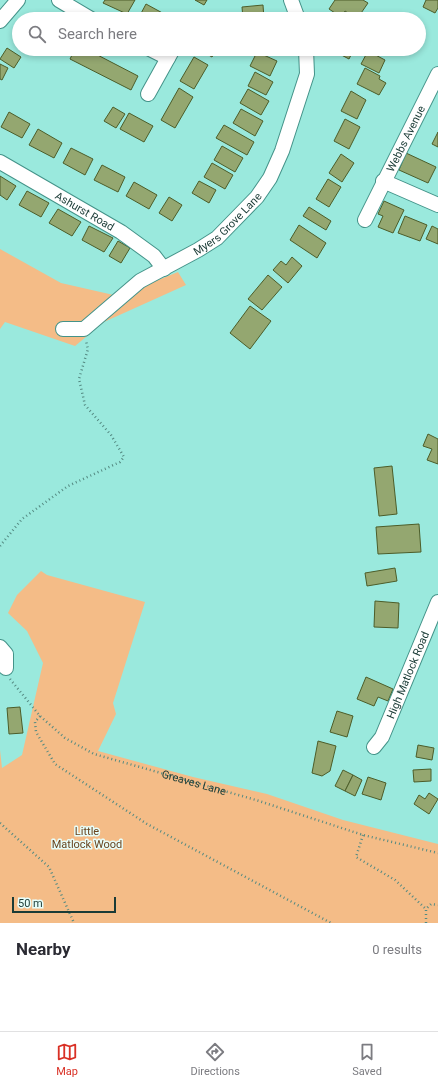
<!DOCTYPE html>
<html lang="en">
<head>
<meta charset="utf-8">
<style>
	:root { --surface:#fff; --page:#f7f7f7; --text:#2b2b33; --muted:#7c7c81; --line:#e1e1e2; --accent:#d93025 }
	body { margin:0; font-family:Roboto,sans-serif; background:var(--page); color:var(--text) }
	.scale { position:absolute; left:12px; bottom:10px; width:104px; box-sizing:border-box; padding-left:4px; border:2px solid #1a3b36; border-top:0; font-size:11px; line-height:14px; white-space:nowrap; color:#1a3b36; -webkit-text-stroke:3px #e7fefa; paint-order:stroke }
	.list { margin:0; padding:0; list-style:none }
	h2 { display:flex; justify-content:space-between; align-items:center; height:52px; margin:0; padding:0 16px; font-size:17px }
	h2 small { font-size:13px; font-weight:400; color:var(--muted) }
	.icon { flex:none; width:22px; height:22px; fill:none; stroke:currentColor; stroke-width:2; stroke-linecap:round; stroke-linejoin:round }
	.map { position:relative; flex:none; width:438px; height:923px; overflow:hidden }
	.search { position:absolute; background:var(--surface); box-shadow:0 2px 6px #0003; left:12px; right:12px; top:12px; height:44px; display:flex; align-items:center; gap:10px; box-sizing:border-box; padding:0 14px; border-radius:22px; color:var(--muted); font-size:15px }
	.sheet { height:108px; background:var(--surface) }
	nav { display:flex; justify-content:space-around; align-items:center; box-sizing:border-box; height:56px; border-top:1px solid var(--line); background:var(--surface); font-size:11px; color:var(--muted) }
	nav a { display:grid; justify-items:center; gap:2px }
	nav .on { color:var(--accent) }
	.map>svg:first-child { display:block }
	.green { fill:#f4bc87 }
	.building { fill:#94a770; stroke:#4c5d29 }
	.lines { fill:none; stroke-linecap:round; stroke-linejoin:round }
	.minor-casing { stroke:#449389; stroke-width:16 }
	.path { stroke:#548a82; stroke-width:2.5; stroke-dasharray:1 3; stroke-linecap:butt }
	.minor { stroke:#fff; stroke-width:14 }
	.labels { text-anchor:middle; dominant-baseline:central; stroke-width:3; stroke-linejoin:round; paint-order:stroke }
	.street-label { font-size:11px; fill:#1a3b36; stroke:#e7fefa }
	.park-label { font-size:11px; fill:#69441e; stroke:#e7fefa }
</style>
</head>
<body>
<div class="map">
<svg width="438" height="923" viewBox="0 0 438 923">
	<rect width="100%" height="100%" fill="#9ae9dd"/>
	<!-- green -->
	<g class="green">
		<polygon points="0,249 61,283 118,296 178,272 186,285 104,322 75,346 5,322 0,329"/>
		<polygon points="41,571 47,575 145,602 113,703 116,714 98,751 193,777 267,794 343,820 438,844 438,923 0,923 0,750 2,768 22,755 43,663 27,631 8,613 17,595"/>
	</g>
	<!-- building -->
	<g class="building">
		<polygon points="105,0 135,0 127,14 103,3"/>
		<polygon points="195,0 207,0 204,5"/>
		<polygon points="335,0 363,0 368,3 357,19 345,11 341,17 329,9"/>
		<polygon points="426,0 438,0 438,8 435,13 423,7"/>
		<polygon points="146,4 168,16 166,19 138,19"/>
		<polygon points="263,5 264,19 243,19 242,7"/>
		<polygon points="7,48 21,57 14,68 0,59"/>
		<polygon points="75,49 86,49 138,76 131,90 70,59"/>
		<polygon points="198,49 217,49 212,57"/>
		<polygon points="330,49 354,49 349,59"/>
		<polygon points="368,51 385,60 379,73 361,64"/>
		<polygon points="257,52 277,61 270,76 250,66"/>
		<polygon points="194,57 208,65 194,89 180,81"/>
		<polygon points="0,64 8,68 2,80 0,79"/>
		<polygon points="365,68 380,76 379,79 386,83 379,95 357,84"/>
		<polygon points="255,72 273,82 266,95 248,86"/>
		<polygon points="179,88 193,97 175,128 161,120"/>
		<polygon points="248,89 269,101 261,115 240,103"/>
		<polygon points="351,91 366,100 357,119 341,111"/>
		<polygon points="113,107 125,114 116,128 104,121"/>
		<polygon points="241,109 263,121 255,136 233,123"/>
		<polygon points="9,112 30,124 22,138 1,127"/>
		<polygon points="129,113 153,126 144,142 120,129"/>
		<polygon points="345,119 360,127 349,149 334,141"/>
		<polygon points="224,125 254,142 247,155 216,138"/>
		<polygon points="38,129 62,143 54,158 29,145"/>
		<polygon points="438,132 438,147 432,144"/>
		<polygon points="222,146 243,158 235,172 214,160"/>
		<polygon points="71,148 93,159 85,175 63,163"/>
		<polygon points="406,153 436,167 428,183 399,170"/>
		<polygon points="341,154 354,163 342,182 329,173"/>
		<polygon points="212,163 233,175 225,189 204,177"/>
		<polygon points="102,165 125,177 118,192 94,180"/>
		<polygon points="0,176 16,186 7,200 0,195"/>
		<polygon points="328,179 341,187 329,207 316,199"/>
		<polygon points="199,181 216,190 209,203 192,193"/>
		<polygon points="134,182 157,195 149,209 126,196"/>
		<polygon points="27,191 49,203 41,217 19,205"/>
		<polygon points="169,197 182,205 172,221 159,213"/>
		<polygon points="384,201 404,210 393,233 378,227 383,216 378,214"/>
		<polygon points="309,207 331,221 326,230 303,216"/>
		<polygon points="58,209 81,222 72,236 49,223"/>
		<polygon points="405,216 427,225 420,241 398,233"/>
		<polygon points="299,225 326,243 317,258 290,240"/>
		<polygon points="89,226 113,238 104,252 82,240"/>
		<polygon points="432,226 438,229 438,244 426,239"/>
		<polygon points="118,241 130,248 121,263 109,256"/>
		<polygon points="292,257 302,266 288,283 273,270 281,261 286,265"/>
		<polygon points="268,275 282,287 262,310 248,299"/>
		<polygon points="250,306 271,321 250,349 230,333"/>
		<polygon points="428,434 438,439 438,464 427,460 432,449 423,446"/>
		<polygon points="392,466 397,514 379,516 374,468"/>
		<polygon points="419,524 421,552 378,554 376,527"/>
		<polygon points="395,568 397,581 367,586 365,573"/>
		<polygon points="375,601 399,603 398,628 374,627"/>
		<polygon points="366,677 393,689 388,701 378,697 374,706 357,699"/>
		<polygon points="20,707 23,733 9,734 7,708"/>
		<polygon points="337,711 353,716 347,737 330,732"/>
		<polygon points="318,741 336,746 330,771 322,776 312,773"/>
		<polygon points="418,745 434,748 432,760 416,757"/>
		<polygon points="431,769 431,781 414,782 413,770"/>
		<polygon points="343,770 353,775 345,791 335,786"/>
		<polygon points="353,775 362,780 355,796 345,791"/>
		<polygon points="368,777 386,783 381,800 362,794"/>
		<polygon points="429,793 438,799 429,814 414,804 419,795 425,799"/>
	</g>
	<g class="lines">
		<!-- minor casing -->
		<g class="minor-casing">
			<g id="minor">
				<polyline points="59,0 91,19"/>
				<polyline points="291,0 298,19"/>
				<polyline points="0,21 18,0"/>
				<polyline points="150,49 168,58"/>
				<polyline points="148,94 173,49"/>
				<path id="s2" d="M 0,162 L 121,232 L 154,256 L 164,269"/>
				<polyline points="383,181 438,205"/>
				<path id="s3" d="M 365,220 L 438,74"/>
				<path id="s4" d="M 63,329 L 84,329 L 140,281 L 198,250 L 217,238 L 257,197 L 270,178 L 282,151 L 307,74 L 306,49"/>
				<polyline points="0,647 6,654 6,668"/>
				<path id="s5" d="M 374,747 L 382,737 L 438,602"/>
			</g>
		</g>
		<!-- path -->
		<g class="path">
			<polyline points="0,546 22,519 68,486 120,462 124,457 111,435 85,405 79,379 88,349 86,341"/>
			<path id="s1" d="M 10,679 L 40,716 L 65,738 L 94,754 L 256,800 L 363,835 L 438,853"/>
			<polyline points="40,716 35,722 36,732 55,764 147,824 331,923"/>
			<polyline points="0,823 49,867 74,923"/>
			<polyline points="363,835 356,857 395,880 426,909"/>
			<polyline points="426,923 426,909 431,904 438,905"/>
		</g>
		<!-- minor -->
		<use href="#minor" class="minor"/>
	</g>
	<g class="labels">
		<!-- street labels -->
		<g class="street-label">
			<text stroke="none"><textPath href="#s3" startOffset="91">Webbs Avenue</textPath></text>
			<text stroke="none"><textPath href="#s2" startOffset="98">Ashurst Road</textPath></text>
			<text stroke="none"><textPath href="#s4" startOffset="200">Myers Grove Lane</textPath></text>
			<text stroke="none"><textPath href="#s5" startOffset="80">High Matlock Road</textPath></text>
			<text stroke="none"><textPath href="#s1" startOffset="218">Greaves Lane</textPath></text>
		</g>
		<!-- park labels -->
		<g class="park-label">
			<text x="87" y="831">Little<tspan x="87" dy="13">Matlock Wood</tspan></text>
		</g>
	</g>
</svg>
<div class="scale">50 m</div>
<div class="search"><svg class="icon" aria-label="search" viewBox="0 0 24 24"><circle cx="10" cy="10" r="6"/><path d="M15 15l6 6"/></svg>Search here</div>
</div>
<section class="sheet">
<h2>Nearby<small>0 results</small></h2>
<ul class="list">
</ul>
</section>
<nav>
<a class="on"><svg class="icon" aria-label="map" viewBox="0 0 24 24"><path d="M3 6l6-2 6 2 6-2v14l-6 2-6-2-6 2zM9 4v14M15 6v14"/></svg>Map</a>
<a><svg class="icon" aria-label="directions" viewBox="0 0 24 24"><path d="M12 3l9 9-9 9-9-9zM9 14v-3h6M13 9l2 2-2 2"/></svg>Directions</a>
<a><svg class="icon" aria-label="saved" viewBox="0 0 24 24"><path d="M7 4h10v16l-5-4-5 4z"/></svg>Saved</a>
</nav>
</body>
</html>
